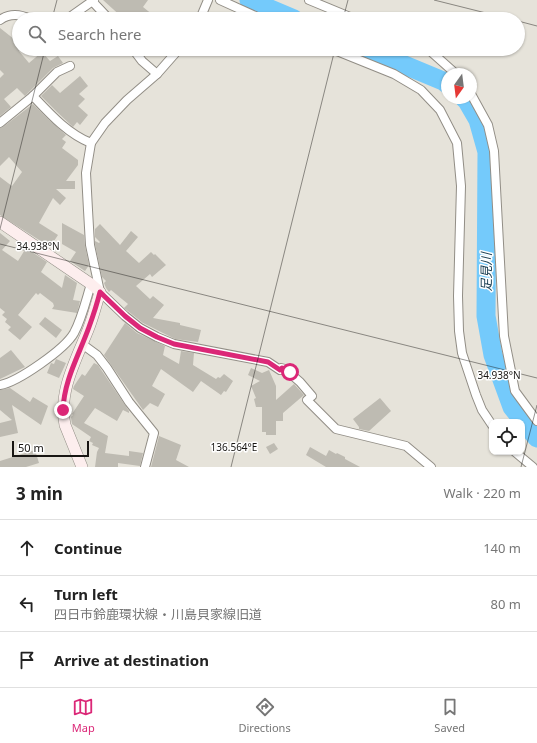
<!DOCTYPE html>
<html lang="en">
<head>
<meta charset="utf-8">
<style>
	:root { --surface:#fff; --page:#f2f2f2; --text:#222; --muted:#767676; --line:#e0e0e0; --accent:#db2777 }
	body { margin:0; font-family:"Noto Sans","Noto Sans JP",sans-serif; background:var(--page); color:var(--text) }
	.controls { position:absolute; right:12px; bottom:12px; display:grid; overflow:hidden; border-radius:8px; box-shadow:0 1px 3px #0004 }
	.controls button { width:36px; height:36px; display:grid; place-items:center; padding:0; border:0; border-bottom:1px solid var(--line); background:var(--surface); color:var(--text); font:20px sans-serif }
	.compass { position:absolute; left:441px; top:68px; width:36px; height:36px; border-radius:50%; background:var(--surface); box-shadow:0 1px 3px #0004; rotate:194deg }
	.scale { position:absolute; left:12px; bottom:10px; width:77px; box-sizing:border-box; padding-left:4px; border:2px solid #181613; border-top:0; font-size:11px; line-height:14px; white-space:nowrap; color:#181613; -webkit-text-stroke:3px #fff; paint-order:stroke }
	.stop { position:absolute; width:12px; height:12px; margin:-9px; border:3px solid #db2777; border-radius:50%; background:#fff }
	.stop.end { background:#db2777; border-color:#fff; box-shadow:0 1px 4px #0008 }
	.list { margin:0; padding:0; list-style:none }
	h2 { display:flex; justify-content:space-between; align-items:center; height:52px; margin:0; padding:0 16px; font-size:17px }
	h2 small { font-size:13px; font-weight:400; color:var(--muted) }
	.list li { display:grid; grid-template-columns:26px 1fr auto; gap:12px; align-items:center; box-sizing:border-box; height:56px; padding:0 16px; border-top:1px solid var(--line) }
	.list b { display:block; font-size:15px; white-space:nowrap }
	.list p { margin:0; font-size:13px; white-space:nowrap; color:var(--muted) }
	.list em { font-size:13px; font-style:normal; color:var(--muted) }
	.icon { flex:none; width:22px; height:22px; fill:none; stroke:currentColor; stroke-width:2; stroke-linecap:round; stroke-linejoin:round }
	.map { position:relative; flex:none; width:537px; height:467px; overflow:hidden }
	.search { position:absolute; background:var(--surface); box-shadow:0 1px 3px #0004; left:12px; right:12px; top:12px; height:44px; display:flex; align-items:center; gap:10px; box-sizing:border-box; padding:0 14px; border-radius:22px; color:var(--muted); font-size:15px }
	.sheet { height:220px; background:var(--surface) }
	nav { display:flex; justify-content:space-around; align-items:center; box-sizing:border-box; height:56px; border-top:1px solid var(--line); background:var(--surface); font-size:11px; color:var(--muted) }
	nav a { display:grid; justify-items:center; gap:2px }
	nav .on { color:var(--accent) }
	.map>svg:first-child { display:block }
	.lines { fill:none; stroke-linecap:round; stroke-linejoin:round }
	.river { stroke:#74cafb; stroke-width:19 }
	.building { fill:#bebbb2 }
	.street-casing { stroke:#928e86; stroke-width:10 }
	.secondary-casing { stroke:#928e86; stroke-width:12 }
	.street { stroke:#fff; stroke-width:8 }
	.secondary { stroke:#fdeeee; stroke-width:11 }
	.route { stroke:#db2777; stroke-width:5 }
	.ticks { fill:none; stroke:#181613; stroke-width:1; stroke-opacity:0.45 }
	.labels { text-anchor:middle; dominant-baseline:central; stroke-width:3; stroke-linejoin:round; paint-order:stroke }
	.water-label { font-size:13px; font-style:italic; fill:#173c50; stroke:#fff }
	.ticks-label { font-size:10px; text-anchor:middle; fill:#181613; stroke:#fff; stroke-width:3; stroke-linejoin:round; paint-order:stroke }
</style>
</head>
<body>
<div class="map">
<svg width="537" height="467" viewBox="0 0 537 467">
	<rect width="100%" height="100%" fill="#e6e3da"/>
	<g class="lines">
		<!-- river -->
		<g class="river">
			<polyline points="249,0 294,19"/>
			<polyline points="366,49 443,81 447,84"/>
			<polyline points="464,98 467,101 478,120 487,152 486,316 493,355 512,407 537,438"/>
		</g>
	</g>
	<!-- building -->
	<g class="building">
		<polygon points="103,0 148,0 143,7 158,19 124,19"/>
		<polygon points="0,28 19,43 19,51 29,63 42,52 50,61 58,56 63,63 53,68 25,96 17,88 4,99 11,107 0,116 0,78 4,74 0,70"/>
		<polygon points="80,76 88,86 79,94 85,99 78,106 88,115 80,125 77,122 73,127 57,112 41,96 52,85 60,93"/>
		<polygon points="33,104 49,120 66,135 62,139 66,142 62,148 78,160 78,165 66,181 75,181 75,189 56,189 66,198 60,205 53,198 39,223 58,235 50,247 0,215 0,177 12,186 22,172 9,157 0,166 0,128 3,127"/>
		<polygon points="62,223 84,235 85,246 89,265 85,271 70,261 76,252 62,244"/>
		<polygon points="100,224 120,245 131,231 138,237 126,251 139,263 151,252 154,255 155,254 166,265 152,277 150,274 136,286 150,299 153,296 164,305 153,318 180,323 180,325 201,330 198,342 175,339 143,323 124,308 128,304 111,290 109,292 106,288 104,283 106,281 102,277 95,244 95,241 99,243 100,242 95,237 95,229"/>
		<polygon points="0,233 10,241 2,250 18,261 26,248 47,262 41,272 62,288 65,275 77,283 73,300 80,301 77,313 52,309 54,306 53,303 40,293 38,295 36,293 18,315 32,327 20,340 8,330 11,327 5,322 7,319 2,315 5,312 0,308"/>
		<polygon points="45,317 62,330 56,338 39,324"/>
		<polygon points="125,323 137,333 165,346 163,355 179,364 181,351 194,353 193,365 216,379 218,377 220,378 224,374 233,381 226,392 224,391 221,395 201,381 193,392 161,369 152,386 165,394 158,407 150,403 143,410 104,355"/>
		<polygon points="11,350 25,367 0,379 0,358"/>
		<polygon points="56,359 66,363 59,378 47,373 51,363 54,364"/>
		<polygon points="94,363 98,365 102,371 129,411 129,413 123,410 117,421 95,408 84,423 108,436 105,453 129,456 129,451 143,453 140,466 118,463 118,467 95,467 97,452 99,448 92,445 93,443 89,441 91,437 72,424 71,417 73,415 72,414 84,396 73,389 74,386 82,374 85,376"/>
		<polygon points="251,368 262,373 269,370 276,386 276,400 294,384 304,395 283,413 283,421 276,421 276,435 266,435 266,432 262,432 262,407 256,407 254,399 256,398 251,386 260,381 248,375"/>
		<polygon points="10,388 30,402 33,397 48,406 41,425 12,405 18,433 0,437 0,423 12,420 0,410 0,390"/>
		<polygon points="380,398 391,411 369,431 359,429 359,427 353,419"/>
		<polygon points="159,436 181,445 176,460 189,467 151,467"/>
		<polygon points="274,443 278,449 270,454 266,447"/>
		<polygon points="310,447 326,456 329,450 336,454 337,453 345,457 345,459 360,467 326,467 306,455"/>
		<polygon points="35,450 39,463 26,467 0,467 0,461"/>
	</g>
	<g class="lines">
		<!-- street casing -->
		<g class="street-casing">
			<g id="street">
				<polyline points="220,0 262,19"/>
				<polyline points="309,0 355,19"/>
				<polyline points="92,1 109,19"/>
				<polyline points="67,19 94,0"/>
				<polyline points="200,19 208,0"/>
				<path d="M 0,20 C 10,13 20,14 30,19"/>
				<polyline points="133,49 142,61 157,74"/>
				<polyline points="179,49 157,74 127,100 105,123 91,143 86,173 88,210 90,245 100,292 125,316 140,328 157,337 174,344 268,362 280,370 281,368 285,369 300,382 312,396 307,400 336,429 406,446 431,467"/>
				<polyline points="332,49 394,74 421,90 440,110 457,143 461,186 458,296 459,331 462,353 476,395 482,410 492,425"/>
				<polyline points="428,49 456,74"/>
				<polyline points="471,94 488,125 494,151 504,336 515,391 537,421"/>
				<path d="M 33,96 C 50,114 68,134 91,143"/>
				<polyline points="0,123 33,96 57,72 70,66"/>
				<polyline points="82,344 97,355 107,368 129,402 154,433 145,467"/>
				<path d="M 0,385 C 18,382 65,349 74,333 C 82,318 86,300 91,284"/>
				<polyline points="515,452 533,467"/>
			</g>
		</g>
		<!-- secondary casing -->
		<g class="secondary-casing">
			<path id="secondary" d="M 0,222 L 91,284 L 100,292 C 96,305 93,318 88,330 C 76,360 58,392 65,425 L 82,467"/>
		</g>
		<!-- street -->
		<use href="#street" class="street"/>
		<!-- secondary -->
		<use href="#secondary" class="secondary"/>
	</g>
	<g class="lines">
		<!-- route -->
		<path class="route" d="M 63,410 C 64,380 79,355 89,327 C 93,316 97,304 100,292 L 125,316 L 140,328 L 157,337 L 174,344 L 268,362 L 280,370 L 282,368 L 290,372"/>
	</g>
	<!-- ticks -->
	<path class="ticks" d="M 434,0 L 510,19M 52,19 L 57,0M 343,19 L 348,0M 518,21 L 537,26M 0,229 L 45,49M 0,244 L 537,378M 231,467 L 335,49M 521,467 L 537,405"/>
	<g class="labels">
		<!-- water labels -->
		<g class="water-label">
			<text transform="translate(486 272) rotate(-90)">足見川</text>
		</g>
	</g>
	<g class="ticks-label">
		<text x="38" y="250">34.938°N</text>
		<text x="499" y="379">34.938°N</text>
		<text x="234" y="451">136.564°E</text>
	</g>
</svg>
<div class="controls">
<button><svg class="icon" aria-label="locate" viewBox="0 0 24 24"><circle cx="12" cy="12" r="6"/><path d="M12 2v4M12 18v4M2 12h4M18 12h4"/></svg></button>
</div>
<svg class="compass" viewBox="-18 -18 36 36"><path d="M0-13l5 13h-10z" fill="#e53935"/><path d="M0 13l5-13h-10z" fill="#767676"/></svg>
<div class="scale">50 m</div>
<div class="stop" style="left:290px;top:372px"></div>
<div class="stop end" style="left:63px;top:410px"></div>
<div class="search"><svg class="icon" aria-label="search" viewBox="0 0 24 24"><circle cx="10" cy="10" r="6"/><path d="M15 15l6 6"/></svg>Search here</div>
</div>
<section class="sheet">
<h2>3 min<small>Walk · 220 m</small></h2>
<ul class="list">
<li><svg class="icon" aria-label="ahead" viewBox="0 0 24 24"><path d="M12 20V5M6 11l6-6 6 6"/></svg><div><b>Continue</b></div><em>140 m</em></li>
<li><svg class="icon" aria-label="left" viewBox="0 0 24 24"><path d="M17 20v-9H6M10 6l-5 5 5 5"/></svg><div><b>Turn left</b><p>四日市鈴鹿環状線・川島貝家線旧道</p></div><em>80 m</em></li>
<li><svg class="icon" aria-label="arrive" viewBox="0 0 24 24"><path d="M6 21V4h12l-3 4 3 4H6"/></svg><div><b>Arrive at destination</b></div></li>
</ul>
</section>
<nav>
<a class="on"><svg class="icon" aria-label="map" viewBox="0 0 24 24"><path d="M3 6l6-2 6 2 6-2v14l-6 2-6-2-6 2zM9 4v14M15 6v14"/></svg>Map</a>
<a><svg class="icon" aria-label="directions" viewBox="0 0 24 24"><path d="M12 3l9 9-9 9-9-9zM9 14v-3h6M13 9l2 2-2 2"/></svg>Directions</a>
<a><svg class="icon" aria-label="saved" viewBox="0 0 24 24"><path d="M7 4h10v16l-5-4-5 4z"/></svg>Saved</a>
</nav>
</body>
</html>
